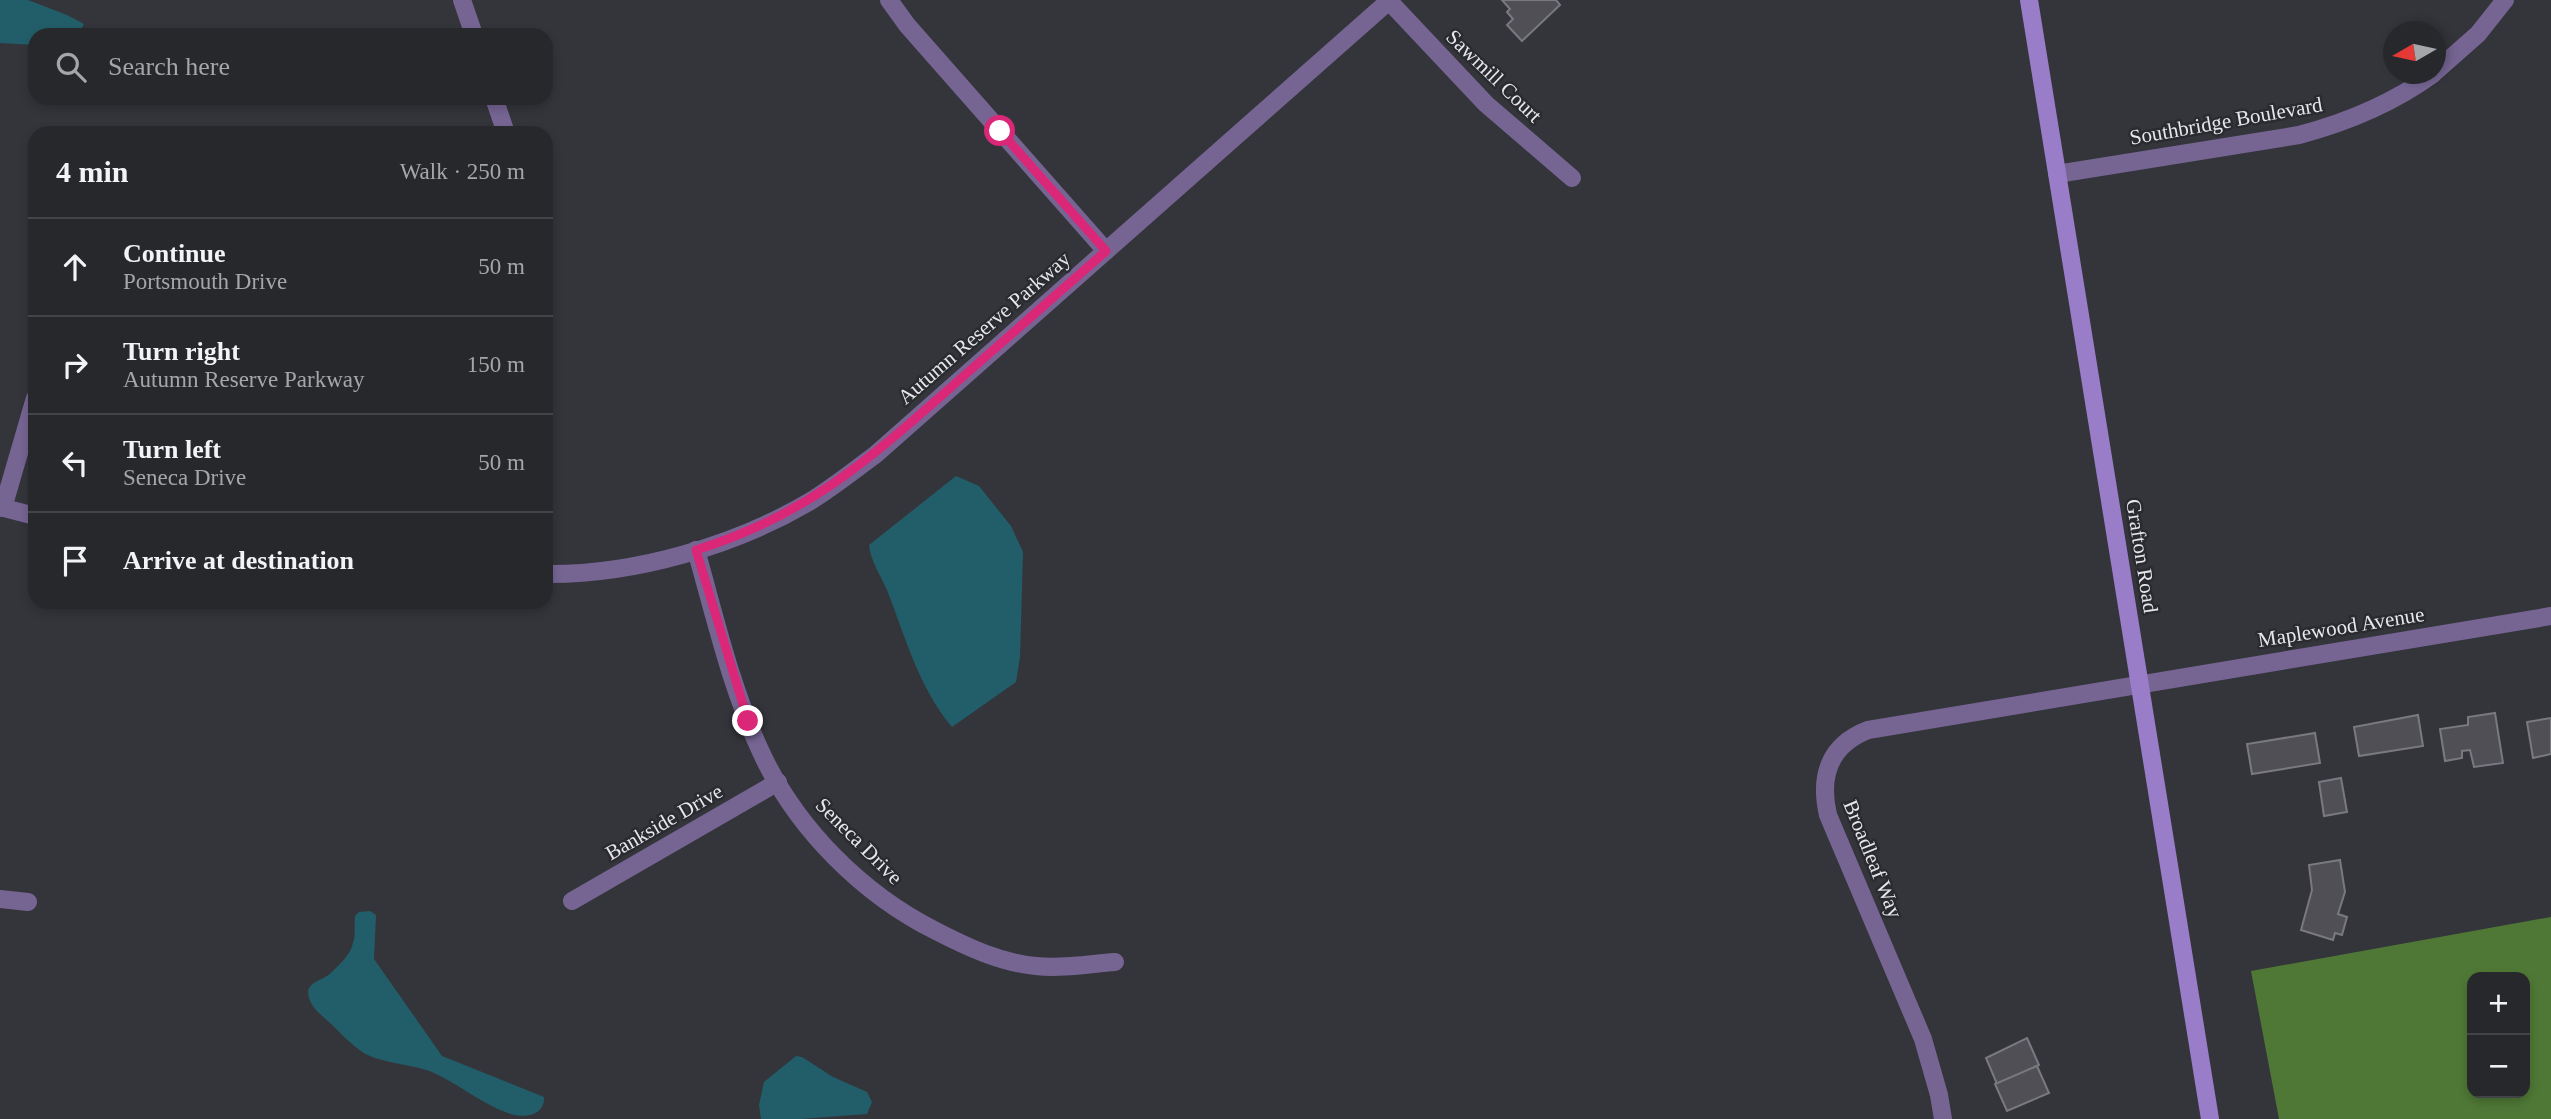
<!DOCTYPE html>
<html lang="en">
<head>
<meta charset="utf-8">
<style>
	:root { --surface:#27282c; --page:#2f3034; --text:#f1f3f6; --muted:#a4a6a9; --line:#434448 }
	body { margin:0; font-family:Georgia,serif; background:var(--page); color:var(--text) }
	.controls { position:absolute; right:21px; bottom:21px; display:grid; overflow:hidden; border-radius:14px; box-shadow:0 4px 10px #0003 }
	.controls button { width:63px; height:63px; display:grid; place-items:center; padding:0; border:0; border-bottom:2px solid var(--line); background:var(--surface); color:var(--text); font:35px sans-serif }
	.compass { position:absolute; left:2383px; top:21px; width:63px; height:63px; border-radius:50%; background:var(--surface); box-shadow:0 4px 10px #0003; rotate:261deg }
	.stop { position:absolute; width:21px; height:21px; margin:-16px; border:5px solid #db2777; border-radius:50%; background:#fff }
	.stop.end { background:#db2777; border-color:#fff; box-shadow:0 2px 7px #0008 }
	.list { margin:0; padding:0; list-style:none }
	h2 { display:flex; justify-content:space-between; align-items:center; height:91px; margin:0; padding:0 28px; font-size:30px }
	h2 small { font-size:23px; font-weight:400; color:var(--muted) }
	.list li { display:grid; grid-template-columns:46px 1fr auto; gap:21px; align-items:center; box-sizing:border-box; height:98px; padding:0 28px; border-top:2px solid var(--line) }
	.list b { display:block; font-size:26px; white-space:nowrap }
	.list p { margin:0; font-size:23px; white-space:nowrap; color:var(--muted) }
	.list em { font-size:23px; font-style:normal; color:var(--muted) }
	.icon { flex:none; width:38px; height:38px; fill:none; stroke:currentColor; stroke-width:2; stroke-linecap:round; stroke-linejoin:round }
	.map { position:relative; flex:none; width:2551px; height:1119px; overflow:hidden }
	.search { position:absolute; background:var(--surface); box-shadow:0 4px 10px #0003; left:28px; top:28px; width:525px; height:77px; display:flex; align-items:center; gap:18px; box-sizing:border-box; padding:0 24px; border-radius:21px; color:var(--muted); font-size:26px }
	.panel { position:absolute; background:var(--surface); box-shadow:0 4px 10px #0003; left:28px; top:126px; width:525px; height:483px; border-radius:21px }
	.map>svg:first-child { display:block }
	.forest { fill:#4f7836; fill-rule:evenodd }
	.water { fill:#225e69 }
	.building { fill:#504f55; stroke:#7a7980; stroke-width:2 }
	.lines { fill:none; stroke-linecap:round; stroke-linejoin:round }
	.street { stroke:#766593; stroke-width:18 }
	.secondary { stroke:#9a7dc8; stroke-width:18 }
	.route { stroke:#db2777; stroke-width:9 }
	.labels { text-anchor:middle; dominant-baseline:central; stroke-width:5; stroke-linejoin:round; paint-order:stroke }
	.street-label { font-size:21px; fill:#e7e7eb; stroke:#2a2b30 }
</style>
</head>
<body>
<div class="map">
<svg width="2551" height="1119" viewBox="0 0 2551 1119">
	<rect width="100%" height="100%" fill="#34353b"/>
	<!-- forest -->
	<path class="forest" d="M 2551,917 L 2551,1119 L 2279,1119 L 2251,971 ZM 2472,977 L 2525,977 L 2525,1093 L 2472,1093 Z"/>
	<!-- water -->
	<g class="water">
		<polygon points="0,0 28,0 67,15 84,24 78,35 35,35 35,45 0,43"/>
		<path d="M 956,476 L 979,486 L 1011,526 L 1023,552 L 1020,657 L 1016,682 L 952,727 C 919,688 905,636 887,590 C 880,574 871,562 869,545 Z"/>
		<path d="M 370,911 L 376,915 L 374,959 L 442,1056 L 544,1097 C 545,1116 523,1119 508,1113 C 482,1104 459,1084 432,1072 C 412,1064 377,1063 361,1051 C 349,1043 339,1031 329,1022 C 321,1015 312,1008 309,998 C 304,982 322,981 331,973 C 339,965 351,954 353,943 C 356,935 354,924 355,916 L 359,912 Z"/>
		<polygon points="796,1056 802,1057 833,1077 867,1092 872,1102 867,1114 800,1119 761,1119 759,1105 764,1082"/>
	</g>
	<!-- building -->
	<g class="building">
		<polygon points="1502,0 1556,0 1560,5 1522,41 1507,25 1513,19 1507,12 1510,9"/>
		<polygon points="2495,713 2503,763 2474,767 2470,750 2462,751 2462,758 2445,761 2440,729 2468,725 2468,717"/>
		<polygon points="2418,715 2423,746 2359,756 2354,727"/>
		<polygon points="2551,718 2551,754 2533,758 2527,722"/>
		<polygon points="2315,733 2320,763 2252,774 2247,744"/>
		<polygon points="2341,778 2347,812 2324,816 2319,782"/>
		<polygon points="2340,860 2345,892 2338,914 2347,917 2342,935 2335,933 2333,940 2301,930 2312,890 2309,865"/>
		<polygon points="2027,1038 2039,1065 1997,1084 1986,1058"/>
		<polygon points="2037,1066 2049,1093 2007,1111 1995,1084"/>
	</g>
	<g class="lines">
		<!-- street -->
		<g class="street">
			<polyline points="462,0 474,35"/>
			<polyline points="889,0 907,25 1106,251"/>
			<polyline points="1388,0 1486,104 1572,178"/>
			<polyline points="2436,71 2478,34 2505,0"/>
			<polyline points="494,98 506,133"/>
			<path d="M 2057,174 L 2299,135 C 2348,122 2392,104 2433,74"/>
			<polyline points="0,507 35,516"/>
			<polyline points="3,508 35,398"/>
			<path d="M 696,550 C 715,617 731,688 761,752 C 796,828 862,894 936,931 C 967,947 1001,963 1036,966 C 1062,969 1089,964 1115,962"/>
			<path d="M 546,574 C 633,575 734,546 809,502 C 832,488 853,471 875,455 L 1390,0"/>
			<polyline points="0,899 28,902"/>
			<polyline points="572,901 778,782"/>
			<path d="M 1943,1119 L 1939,1095 L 1923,1039 L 1828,815 C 1819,776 1829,745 1868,730 L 2551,616"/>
		</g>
		<!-- secondary -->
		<polyline class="secondary" points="2029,0 2210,1119"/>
	</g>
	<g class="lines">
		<!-- route -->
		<path class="route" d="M 748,721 L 696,550 C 809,515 872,457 958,381 C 1007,338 1057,294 1106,251 L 1000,131"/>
	</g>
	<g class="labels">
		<!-- street labels -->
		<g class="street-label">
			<text transform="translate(1494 76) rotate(44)">Sawmill Court</text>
			<text transform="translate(2226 121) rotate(-10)">Southbridge Boulevard</text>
			<text transform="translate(984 328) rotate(-41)">Autumn Reserve Parkway</text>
			<text transform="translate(2142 556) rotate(81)">Grafton Road</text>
			<text transform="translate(2341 627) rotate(-9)">Maplewood Avenue</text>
			<text transform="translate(664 822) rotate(-30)">Bankside Drive</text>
			<text transform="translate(859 841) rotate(45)">Seneca Drive</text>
			<text transform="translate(1873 859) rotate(68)">Broadleaf Way</text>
		</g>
	</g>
</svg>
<div class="controls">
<button>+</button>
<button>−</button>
</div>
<svg class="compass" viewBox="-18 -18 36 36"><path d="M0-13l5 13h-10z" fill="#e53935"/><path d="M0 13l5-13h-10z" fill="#a4a6a9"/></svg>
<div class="stop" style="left:1000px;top:131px"></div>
<div class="stop end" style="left:748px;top:721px"></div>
<div class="search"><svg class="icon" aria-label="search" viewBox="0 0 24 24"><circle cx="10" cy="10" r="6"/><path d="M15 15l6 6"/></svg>Search here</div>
<section class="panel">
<h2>4 min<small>Walk · 250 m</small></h2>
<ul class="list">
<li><svg class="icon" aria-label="ahead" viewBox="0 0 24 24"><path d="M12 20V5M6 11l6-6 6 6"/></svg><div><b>Continue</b><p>Portsmouth Drive</p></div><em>50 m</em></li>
<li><svg class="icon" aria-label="right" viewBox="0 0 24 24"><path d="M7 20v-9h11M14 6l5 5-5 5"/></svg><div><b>Turn right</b><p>Autumn Reserve Parkway</p></div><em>150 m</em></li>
<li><svg class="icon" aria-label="left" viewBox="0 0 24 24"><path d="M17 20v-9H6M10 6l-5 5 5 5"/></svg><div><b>Turn left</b><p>Seneca Drive</p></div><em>50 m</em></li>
<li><svg class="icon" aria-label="arrive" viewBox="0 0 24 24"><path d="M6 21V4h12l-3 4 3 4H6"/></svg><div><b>Arrive at destination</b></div></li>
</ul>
</section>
</div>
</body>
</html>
